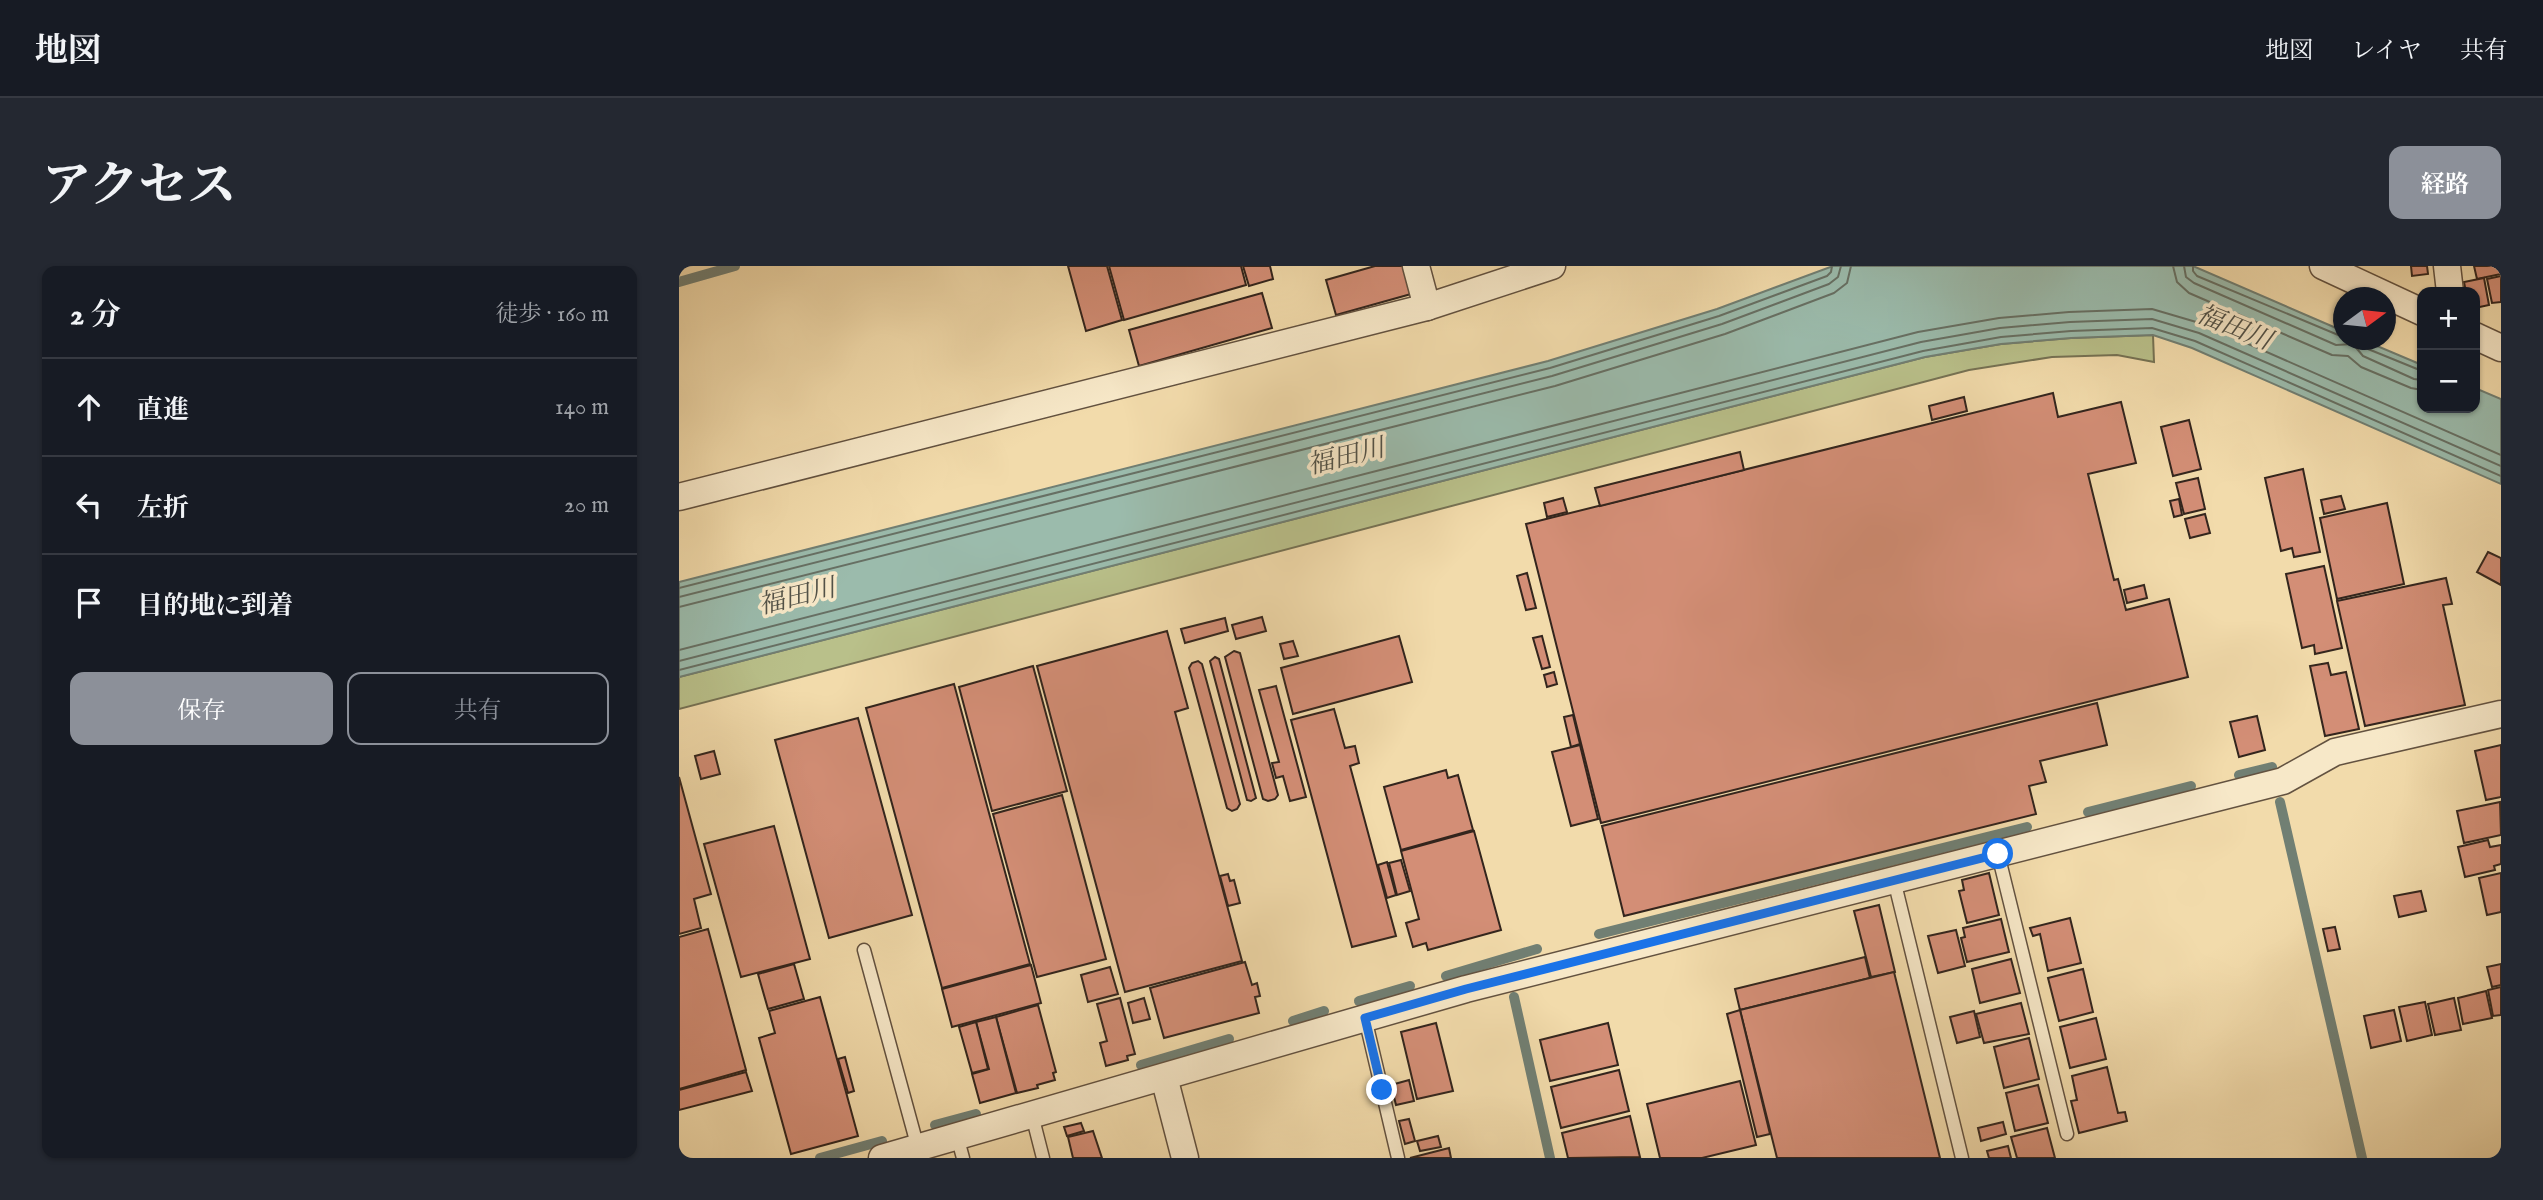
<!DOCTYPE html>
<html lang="ja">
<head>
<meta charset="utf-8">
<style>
	:root { --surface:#171b24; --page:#242831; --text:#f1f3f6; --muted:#9ea1a6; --line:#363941; --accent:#8c9099 }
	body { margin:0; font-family:"IM FELL English","Noto Serif JP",serif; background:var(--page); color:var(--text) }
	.controls { position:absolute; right:21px; top:21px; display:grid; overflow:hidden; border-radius:14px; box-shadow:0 2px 5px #0004 }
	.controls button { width:63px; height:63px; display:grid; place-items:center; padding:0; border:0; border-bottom:2px solid var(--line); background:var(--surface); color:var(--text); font:35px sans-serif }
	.compass { position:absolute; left:1654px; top:21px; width:63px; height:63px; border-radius:50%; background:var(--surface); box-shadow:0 2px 5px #0004; rotate:75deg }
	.stop { position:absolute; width:21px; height:21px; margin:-16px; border:5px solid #1a73e8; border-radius:50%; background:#fff }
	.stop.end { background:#1a73e8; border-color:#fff; box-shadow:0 2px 7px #0008 }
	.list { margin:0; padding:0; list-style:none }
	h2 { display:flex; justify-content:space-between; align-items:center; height:91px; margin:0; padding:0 28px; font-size:30px }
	h2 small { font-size:23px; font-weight:400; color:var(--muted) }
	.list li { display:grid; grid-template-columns:46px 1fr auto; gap:21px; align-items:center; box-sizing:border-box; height:98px; padding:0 28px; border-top:2px solid var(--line) }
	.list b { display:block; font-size:26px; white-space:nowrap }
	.list em { font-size:23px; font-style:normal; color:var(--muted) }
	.actions { display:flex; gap:14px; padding:21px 28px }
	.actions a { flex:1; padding:16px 0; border:2px solid var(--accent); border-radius:14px; text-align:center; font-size:24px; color:var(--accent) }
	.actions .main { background:var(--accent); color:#fff }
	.icon { flex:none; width:38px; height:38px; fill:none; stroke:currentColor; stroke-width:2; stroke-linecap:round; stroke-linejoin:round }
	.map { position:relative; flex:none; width:1822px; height:892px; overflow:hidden; border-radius:14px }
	header { display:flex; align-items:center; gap:42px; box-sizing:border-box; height:98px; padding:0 35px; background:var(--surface); border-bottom:2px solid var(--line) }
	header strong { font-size:33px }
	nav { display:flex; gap:38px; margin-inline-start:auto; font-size:24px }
	.intro { display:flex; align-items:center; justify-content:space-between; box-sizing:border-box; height:168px; padding:0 42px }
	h1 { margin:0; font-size:49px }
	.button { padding:18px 32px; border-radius:14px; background:var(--accent); color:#fff; font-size:24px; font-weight:700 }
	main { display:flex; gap:42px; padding:0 42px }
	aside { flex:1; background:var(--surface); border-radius:14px; box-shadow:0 2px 5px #0004 }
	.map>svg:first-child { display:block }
	.green { fill:#b9c08a; stroke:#767254; stroke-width:2 }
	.water { fill:#9bbbac; stroke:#717f73; stroke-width:2 }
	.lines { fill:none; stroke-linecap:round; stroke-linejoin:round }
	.shore { stroke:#677064; stroke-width:2 }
	.stream { stroke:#717f73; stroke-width:10 }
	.building { fill:#d38e76; stroke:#33251d; stroke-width:2 }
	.lane-casing { stroke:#635240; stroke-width:15 }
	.street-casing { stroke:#635240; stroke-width:29 }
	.lane { stroke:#f7e8c8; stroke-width:12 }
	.street { stroke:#f7e8c8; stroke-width:26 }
	.route { stroke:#1a73e8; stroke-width:9 }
	.labels { text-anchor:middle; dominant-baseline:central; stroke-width:7; stroke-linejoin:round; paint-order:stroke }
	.water-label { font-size:26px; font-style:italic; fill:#525248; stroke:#f7e8c8 }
</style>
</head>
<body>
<header>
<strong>地図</strong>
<nav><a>地図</a><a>レイヤ</a><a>共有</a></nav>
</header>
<div class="intro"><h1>アクセス</h1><a class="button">経路</a></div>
<main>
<aside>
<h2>2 分<small>徒歩 · 160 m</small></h2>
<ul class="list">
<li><svg class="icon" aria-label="ahead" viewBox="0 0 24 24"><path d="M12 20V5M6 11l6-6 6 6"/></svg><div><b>直進</b></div><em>140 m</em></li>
<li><svg class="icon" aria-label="left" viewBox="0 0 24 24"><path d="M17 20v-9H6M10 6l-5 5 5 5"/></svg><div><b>左折</b></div><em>20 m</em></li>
<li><svg class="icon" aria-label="arrive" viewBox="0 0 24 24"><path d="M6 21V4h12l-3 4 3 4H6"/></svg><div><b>目的地に到着</b></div></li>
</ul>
<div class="actions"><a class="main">保存</a><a>共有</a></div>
</aside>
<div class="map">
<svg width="1822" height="892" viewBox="0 0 1822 892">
	<rect width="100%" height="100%" fill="#f2dbab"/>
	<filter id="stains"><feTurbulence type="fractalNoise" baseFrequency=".00286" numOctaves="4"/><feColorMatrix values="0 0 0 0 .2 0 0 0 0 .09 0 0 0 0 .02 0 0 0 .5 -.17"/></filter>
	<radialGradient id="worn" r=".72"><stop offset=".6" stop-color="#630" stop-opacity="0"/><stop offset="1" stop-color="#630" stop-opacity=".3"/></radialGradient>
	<!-- green -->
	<polygon class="green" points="1474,69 1475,96 1438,89 1373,91 1290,104 0,443 0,411 1246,91 1322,78 1392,72"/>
	<!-- water -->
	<polygon class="water" points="1154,0 1514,0 1664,65 1664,74 1684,74 1743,99 1743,142 1796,142 1796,122 1822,133 1822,218 1513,82 1474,69 1392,72 1322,78 1246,91 0,411 0,316 869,95 1038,43"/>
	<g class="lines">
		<!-- shore -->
		<g class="shore">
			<polyline points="1494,0 1498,16 1510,27 1653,89 1669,90 1682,101 1732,122 1743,124"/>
			<polyline points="1505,0 1507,11 1515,17 1657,79 1674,78 1684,90 1735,113 1743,114"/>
			<polyline points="1514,0 1514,5 1518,10 1664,71"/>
			<polyline points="1684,74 1685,79 1689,83 1743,105"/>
			<polyline points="0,322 871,102 1040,50 1148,10 1152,6 1153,0"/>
			<polyline points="0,331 873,110 1043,58 1150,18 1159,11 1162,0"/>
			<polyline points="0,341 876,120 1046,68 1155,27 1168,17 1172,0"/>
			<polyline points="0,384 1239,66 1320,52 1390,46 1473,43 1524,58 1822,189"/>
			<polyline points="0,395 1242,76 1321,62 1391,56 1473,53 1520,67 1822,200"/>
			<polyline points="0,404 1244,85 1322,71 1392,65 1473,62 1516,75 1822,210"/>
		</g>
		<!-- stream -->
		<g class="stream">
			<polyline points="0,16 56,0"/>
			<polyline points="1560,509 1593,501"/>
			<polyline points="1601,536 1683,892"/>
			<polyline points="1409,546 1512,520"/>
			<polyline points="920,668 1348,561"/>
			<polyline points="767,710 858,683"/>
			<polyline points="835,731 871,892"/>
			<polyline points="680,735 731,720"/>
			<polyline points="614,755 645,745"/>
			<polyline points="462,799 550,773"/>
			<polyline points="256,859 297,848"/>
			<polyline points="141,892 203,875"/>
		</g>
	</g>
	<!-- building -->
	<g class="building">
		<polygon points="389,0 428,0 443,54 407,65"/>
		<polygon points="430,0 562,0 567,19 445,54"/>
		<polygon points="564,0 591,0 594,13 570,20"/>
		<polygon points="696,0 724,0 732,28 657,49 647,14"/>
		<polygon points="1732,0 1748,0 1749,8 1733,10"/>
		<polygon points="1795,0 1822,0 1822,8 1798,13"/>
		<polygon points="1822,10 1822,36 1813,37 1808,13"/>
		<polygon points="1805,12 1810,39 1796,42 1796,26 1787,26 1785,16"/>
		<polygon points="583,27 593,62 460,100 450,64"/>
		<polygon points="1374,127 1379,151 1442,136 1457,197 1409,208 1435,314 1439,313 1447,344 1490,333 1509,411 922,557 847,258"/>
		<polygon points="1285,131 1288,145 1253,154 1250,140"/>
		<polygon points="1510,154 1522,203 1494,210 1482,161"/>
		<polygon points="1061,186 1065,204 921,240 916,222"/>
		<polygon points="1624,203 1641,286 1615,291 1613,282 1602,285 1586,212"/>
		<polygon points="1519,212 1526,243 1505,248 1497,217"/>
		<polygon points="1662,230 1666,243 1645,248 1642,234"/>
		<polygon points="884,232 888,246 868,251 865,237"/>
		<polygon points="1500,233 1503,249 1495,251 1491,235"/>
		<polygon points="1708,237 1725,318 1658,333 1641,252"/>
		<polygon points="1526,248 1531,267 1511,272 1506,253"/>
		<polygon points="1809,286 1822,292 1822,319 1798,306"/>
		<polygon points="1645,300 1663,382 1636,388 1635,379 1623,382 1607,308"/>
		<polygon points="848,307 857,342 847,344 838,310"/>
		<polygon points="1767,312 1773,338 1764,339 1786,439 1686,460 1658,335"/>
		<polygon points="1465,319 1468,332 1448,337 1445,324"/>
		<polygon points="583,351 587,365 557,373 553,359"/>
		<polygon points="546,352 549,365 506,377 502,363"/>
		<polygon points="488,365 509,442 496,446 563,695 446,726 358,400"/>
		<polygon points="720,370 733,416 614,448 602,402"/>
		<polygon points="863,370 871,401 863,403 854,372"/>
		<polygon points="614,375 619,390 605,393 601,378"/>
		<polygon points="555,385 561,387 599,529 596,533 589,535 584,533 546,391"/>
		<polygon points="536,391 540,393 577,532 572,535 568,534 531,395"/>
		<polygon points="519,395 523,398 561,538 558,543 553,545 548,542 510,402 513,397"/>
		<polygon points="1649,397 1652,409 1667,406 1680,463 1646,470 1631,400"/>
		<polygon points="354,400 388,525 313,545 280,421"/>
		<polygon points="875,406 878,418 868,421 865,409"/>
		<polygon points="275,418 351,698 263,722 187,442"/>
		<polygon points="597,420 627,531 611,535 604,510 597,512 593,497 600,496 580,424"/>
		<polygon points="1418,437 1428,479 1361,495 1367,516 1350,520 1357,548 945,650 923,560"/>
		<polygon points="655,443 666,482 676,480 680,497 671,500 717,670 673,681 612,454"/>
		<polygon points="894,449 901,478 892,481 885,451"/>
		<polygon points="1578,450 1586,484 1560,491 1551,456"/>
		<polygon points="179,452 233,649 150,672 96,474"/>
		<polygon points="901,479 919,553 892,560 873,486"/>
		<polygon points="1822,479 1822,531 1807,534 1796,485"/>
		<polygon points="35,485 41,508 22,513 16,490"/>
		<polygon points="767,504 769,512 779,509 794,564 722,584 705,521"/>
		<polygon points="0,511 32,628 15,633 22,662 0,668"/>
		<polygon points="383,529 427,693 358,711 314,548"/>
		<polygon points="1821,536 1822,569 1785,577 1778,545"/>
		<polygon points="95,560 131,693 62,711 25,578"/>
		<polygon points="795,565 822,664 749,684 747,677 734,681 727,657 740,653 722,585"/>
		<polygon points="1809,574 1811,581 1822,579 1822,598 1815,600 1816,604 1786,611 1779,581"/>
		<polygon points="722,594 731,625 718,629 710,597"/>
		<polygon points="708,596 717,629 708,632 699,599"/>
		<polygon points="1310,607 1320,649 1288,657 1280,625 1285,624 1283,614"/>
		<polygon points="1822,607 1822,646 1808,649 1800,612"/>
		<polygon points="549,608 551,615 555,614 561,637 549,640 541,610"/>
		<polygon points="1742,625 1747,645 1720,651 1715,630"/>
		<polygon points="1200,639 1216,706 1192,711 1175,645"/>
		<polygon points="1391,652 1402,697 1369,705 1361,668 1354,670 1351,662"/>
		<polygon points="1322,653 1330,686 1288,696 1282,672 1286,671 1284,662"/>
		<polygon points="1656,661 1661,683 1649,685 1644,663"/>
		<polygon points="29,663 67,804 0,823 0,671"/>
		<polygon points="1277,664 1286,700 1259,707 1249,670"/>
		<polygon points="1186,691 1191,712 1061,744 1056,723"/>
		<polygon points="1332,693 1341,727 1301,737 1293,703"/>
		<polygon points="566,696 573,719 578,717 581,730 576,731 580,747 485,772 471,722"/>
		<polygon points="115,698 125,733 89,743 79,708"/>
		<polygon points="1822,698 1822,719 1813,721 1808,701"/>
		<polygon points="352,699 362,737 273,761 263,723"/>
		<polygon points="431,701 439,728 409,736 402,709"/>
		<polygon points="1404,703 1414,746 1380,755 1369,712"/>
		<polygon points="1215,706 1261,892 1098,892 1061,744"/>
		<polygon points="1822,721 1822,749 1814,750 1809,724"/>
		<polygon points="1807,725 1813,752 1784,758 1779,732"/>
		<polygon points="141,731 179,870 112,888 80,772 96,767 90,745"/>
		<polygon points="441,732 456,788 448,790 449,794 427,800 421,777 428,775 418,738"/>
		<polygon points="465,732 471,753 454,757 449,737"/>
		<polygon points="1775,732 1782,764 1756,769 1749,738"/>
		<polygon points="1746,736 1753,769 1728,775 1720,741"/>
		<polygon points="1342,737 1350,768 1305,777 1297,748"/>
		<polygon points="359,739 377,806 374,807 376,814 358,819 359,822 338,827 317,751"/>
		<polygon points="1061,744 1091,868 1078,871 1048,748"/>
		<polygon points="1715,744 1722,775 1692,782 1685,750"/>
		<polygon points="1295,745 1301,771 1278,777 1271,751"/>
		<polygon points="317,751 337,827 301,837 293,808 310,803 297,756"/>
		<polygon points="1417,752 1427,793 1391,802 1381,761"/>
		<polygon points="297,756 309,803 293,807 280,761"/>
		<polygon points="757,757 774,825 738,833 722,766"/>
		<polygon points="929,757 939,799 871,815 861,774"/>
		<polygon points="1350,772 1360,813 1325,822 1315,781"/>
		<polygon points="166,791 175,825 169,827 159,793"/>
		<polygon points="1428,801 1439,847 1446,846 1448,855 1400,867 1392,835 1398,834 1393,810"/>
		<polygon points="940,804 950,845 882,862 872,821"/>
		<polygon points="67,806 73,825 0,844 0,824"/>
		<polygon points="730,814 735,835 717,839 712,819"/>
		<polygon points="1061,815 1077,879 1023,892 981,892 968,838"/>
		<polygon points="1359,819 1369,857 1336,865 1327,827"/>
		<polygon points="951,850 961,891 889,892 883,867"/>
		<polygon points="730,853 736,875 726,878 720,855"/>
		<polygon points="1324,856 1327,868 1302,875 1299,862"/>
		<polygon points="402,857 405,865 388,870 385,861"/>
		<polygon points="1368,862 1376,892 1338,892 1332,871"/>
		<polygon points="414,865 423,892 394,892 389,871"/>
		<polygon points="759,870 762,881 741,885 738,875"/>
		<polygon points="1329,880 1332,892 1310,892 1308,885"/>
		<polygon points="770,882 772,892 731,892"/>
	</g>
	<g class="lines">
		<!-- lane casing -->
		<g class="lane-casing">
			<g id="lane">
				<polyline points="1319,588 1388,868"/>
				<polyline points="1215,614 1283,892"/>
				<polyline points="185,684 239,882"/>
				<polyline points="686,752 719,892"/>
				<polyline points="353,849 364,892"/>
				<polyline points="278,870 284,892"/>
			</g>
		</g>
		<!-- street casing -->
		<g class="street-casing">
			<g id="street">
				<polyline points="737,0 748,41"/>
				<polyline points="1644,0 1743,46"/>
				<polyline points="1768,0 1771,26"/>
				<polyline points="1796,70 1822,82"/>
				<polyline points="0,231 748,41 873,0"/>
				<polyline points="485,811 506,892"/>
				<polyline points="203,892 787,723 1604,515 1656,486 1822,448"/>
			</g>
		</g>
		<!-- lane -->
		<use href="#lane" class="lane"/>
		<!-- street -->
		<use href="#street" class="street"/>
	</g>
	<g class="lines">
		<!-- route -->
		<polyline class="route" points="703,824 686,752 787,723 1319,588"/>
	</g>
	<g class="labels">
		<!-- water labels -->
		<g class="water-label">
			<text transform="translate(1555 62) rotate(22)">福田川</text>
			<text transform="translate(667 191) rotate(-14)">福田川</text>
			<text transform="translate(118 331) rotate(-14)">福田川</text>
		</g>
	</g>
	<rect width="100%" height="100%" filter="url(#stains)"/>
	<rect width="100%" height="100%" fill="url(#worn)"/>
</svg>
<div class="controls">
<button>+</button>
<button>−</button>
</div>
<svg class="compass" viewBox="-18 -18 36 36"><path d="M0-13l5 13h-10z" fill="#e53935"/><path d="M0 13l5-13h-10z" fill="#9ea1a6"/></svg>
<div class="stop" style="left:1319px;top:588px"></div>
<div class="stop end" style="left:703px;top:824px"></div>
</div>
</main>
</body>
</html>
